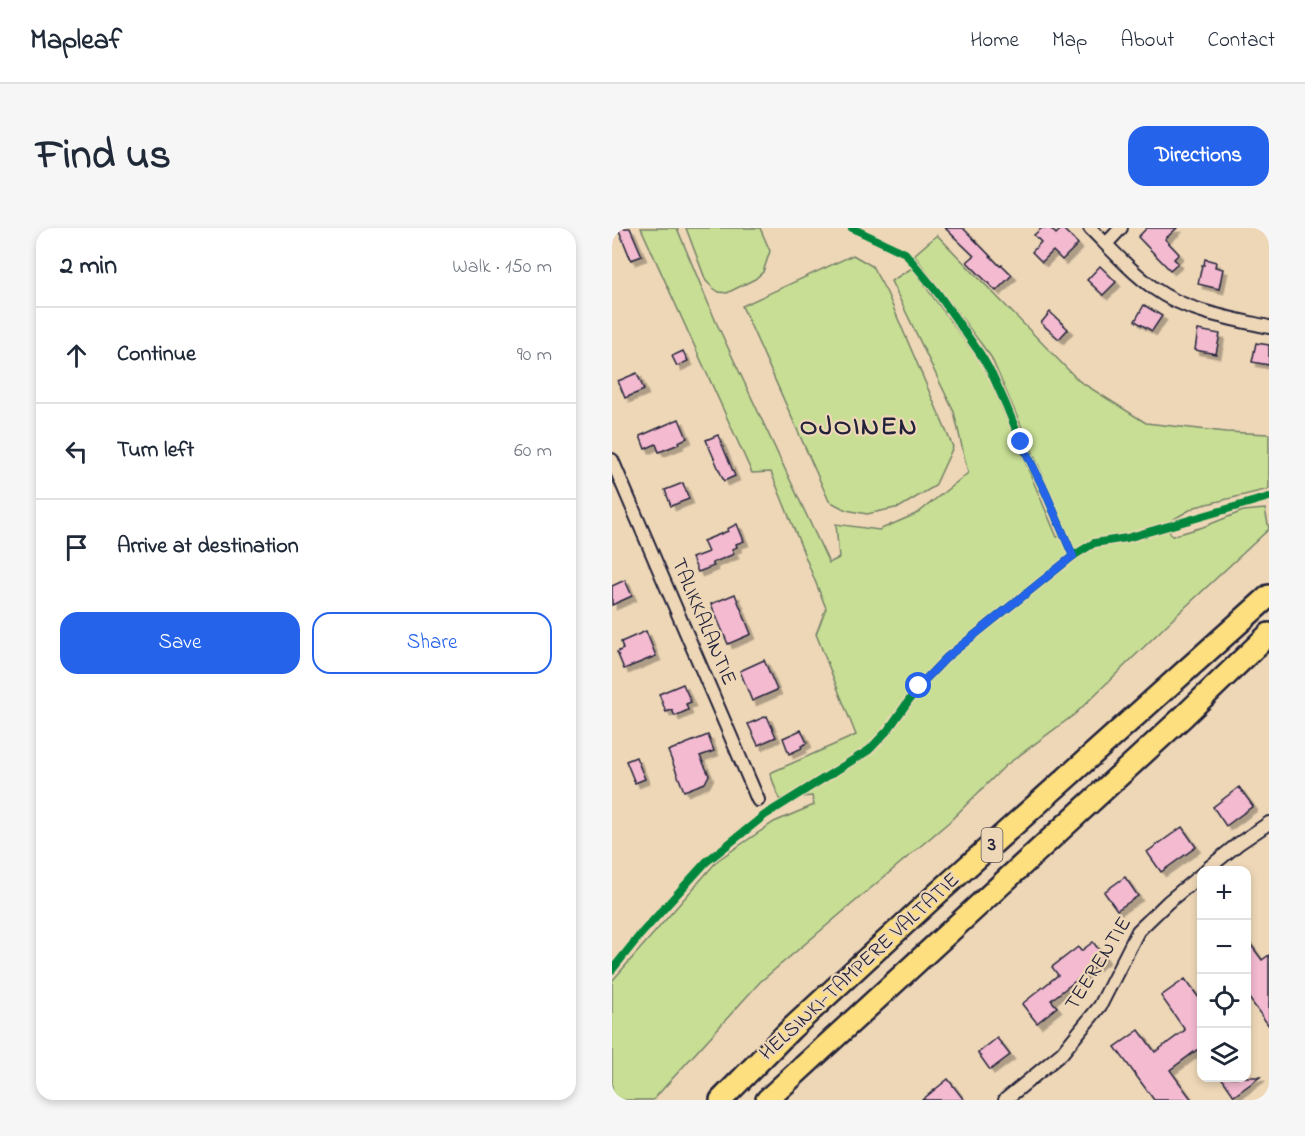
<!DOCTYPE html>
<html lang="en">
<head>
<meta charset="utf-8">
<style>
	:root { --surface:#fff; --page:#f6f6f7; --text:#1f2937; --muted:#747a83; --line:#e0e1e3; --accent:#2563eb }
	body { margin:0; font-family:"Indie Flower",sans-serif; background:var(--page); color:var(--text) }
	.controls { position:absolute; right:18px; bottom:18px; display:grid; overflow:hidden; border-radius:12px; box-shadow:0 3px 9px #0003 }
	.controls button { width:54px; height:54px; display:grid; place-items:center; padding:0; border:0; border-bottom:2px solid var(--line); background:var(--surface); color:var(--text); font:30px sans-serif }
	.stop { position:absolute; width:18px; height:18px; margin:-14px; border:4px solid #2563eb; border-radius:50%; background:#fff }
	.stop.end { background:#2563eb; border-color:#fff; box-shadow:0 2px 6px #0008 }
	.list { margin:0; padding:0; list-style:none }
	h2 { display:flex; justify-content:space-between; align-items:center; height:78px; margin:0; padding:0 24px; font-size:26px }
	h2 small { font-size:20px; font-weight:400; color:var(--muted) }
	.list li { display:grid; grid-template-columns:39px 1fr auto; gap:18px; align-items:center; box-sizing:border-box; height:96px; padding:0 24px; border-top:2px solid var(--line) }
	.list b { display:block; font-size:22px; white-space:nowrap }
	.list em { font-size:20px; font-style:normal; color:var(--muted) }
	.actions { display:flex; gap:12px; padding:18px 24px }
	.actions a { flex:1; padding:14px 0; border:2px solid var(--accent); border-radius:18px; text-align:center; font-size:21px; color:var(--accent) }
	.actions .main { background:var(--accent); color:#fff }
	.icon { flex:none; width:33px; height:33px; fill:none; stroke:currentColor; stroke-width:2; stroke-linecap:round; stroke-linejoin:round }
	.map { position:relative; flex:none; width:657px; height:872px; overflow:hidden; border-radius:18px }
	header { display:flex; align-items:center; gap:36px; box-sizing:border-box; height:84px; padding:0 30px; background:var(--surface); border-bottom:2px solid var(--line) }
	header strong { font-size:28px }
	nav { display:flex; gap:33px; margin-inline-start:auto; font-size:21px }
	.intro { display:flex; align-items:center; justify-content:space-between; box-sizing:border-box; height:144px; padding:0 36px }
	h1 { margin:0; font-size:42px }
	.button { padding:15px 27px; border-radius:18px; background:var(--accent); color:#fff; font-size:21px; font-weight:700 }
	main { display:flex; gap:36px; padding:0 36px }
	aside { flex:1; background:var(--surface); border-radius:18px; box-shadow:0 3px 9px #0003 }
	.map>svg:first-child { display:block }
	.green { fill:#c7de94; stroke:#748068; stroke-width:1.5 }
	.building { fill:#f3bad0; stroke:#22223b; stroke-width:1.5; filter:url(#shadow) }
	.lines { fill:none; stroke-linecap:round; stroke-linejoin:round }
	.minor-casing { stroke:#22223b; stroke-width:16 }
	.motorway-casing { stroke:#22223b; stroke-width:26 }
	.minor { stroke:#eed7b7; stroke-width:12 }
	.motorway { stroke:#fddf80; stroke-width:21 }
	.cycleway-casing { stroke:#eed7b7; stroke-width:11 }
	.cycleway { stroke:#00873e; stroke-width:8 }
	.route { stroke:#2563eb; stroke-width:8 }
	.labels { text-anchor:middle; dominant-baseline:central; stroke-width:4.5; stroke-linejoin:round; paint-order:stroke }
	.shield { fill:#eed7b7; stroke:#5f5860; stroke-width:1.5 }
	.shield-label { font-size:20px; font-weight:bold; fill:#22223b }
	.street-label { font-size:21px; fill:#22223b; stroke:#eed7b7 }
	.district-label { font-size:27px; font-weight:bold; letter-spacing:1.5px; fill:#22223b; stroke:#eed7b7 }
</style>
</head>
<body>
<header>
<strong>Mapleaf</strong>
<nav><a>Home</a><a>Map</a><a>About</a><a>Contact</a></nav>
</header>
<div class="intro"><h1>Find us</h1><a class="button">Directions</a></div>
<main>
<aside>
<h2>2 min<small>Walk · 150 m</small></h2>
<ul class="list">
<li><svg class="icon" aria-label="ahead" viewBox="0 0 24 24"><path d="M12 20V5M6 11l6-6 6 6"/></svg><div><b>Continue</b></div><em>90 m</em></li>
<li><svg class="icon" aria-label="left" viewBox="0 0 24 24"><path d="M17 20v-9H6M10 6l-5 5 5 5"/></svg><div><b>Turn left</b></div><em>60 m</em></li>
<li><svg class="icon" aria-label="arrive" viewBox="0 0 24 24"><path d="M6 21V4h12l-3 4 3 4H6"/></svg><div><b>Arrive at destination</b></div></li>
</ul>
<div class="actions"><a class="main">Save</a><a>Share</a></div>
</aside>
<div class="map">
<svg width="657" height="872" viewBox="0 0 657 872">
	<defs>
		<filter id="shadow"><feDropShadow dx="4.5" dy="4.5" stdDeviation="0" flood-color="#0004"/></filter>
	</defs>
	<rect width="100%" height="100%" fill="#eed7b7"/>
	<filter id="ink" filterUnits="userSpaceOnUse"><feTurbulence type="fractalNoise" baseFrequency=".0167" numOctaves="2"/><feDisplacementMap in="SourceGraphic" scale="12" xChannelSelector="R" yChannelSelector="G"/><feConvolveMatrix kernelMatrix="1 2 1 2 8 2 1 2 1" color-interpolation-filters="sRGB"/></filter>
	<g filter="url(#ink)">
		<!-- green -->
		<g class="green">
			<polygon points="29,0 65,0 104,94 217,335 227,330 224,296 267,302 306,285 356,245 342,184 279,53 300,40 373,140 445,309 456,305 379,129 302,27 325,7 467,153 534,195 614,204 657,206 657,261 583,279 553,296 560,308 591,299 631,283 653,281 657,301 568,384 463,486 393,538 337,594 148,754 41,872 0,872 0,753 106,632 162,594 202,577 200,568 167,571 158,545 244,507 204,406 214,380 159,244 140,245"/>
			<polygon points="74,0 148,0 158,23 151,44 143,51 115,65 107,64 101,60 94,53"/>
			<polygon points="241,27 260,38 275,65 341,219 323,258 288,279 255,286 234,282 217,273 130,78"/>
		</g>
		<!-- building -->
		<g class="building">
			<polygon points="6,0 18,0 30,28 19,32"/>
			<polygon points="333,0 351,0 388,38 390,37 400,47 384,63 355,34 362,28"/>
			<polygon points="430,0 438,0 444,6 450,0 466,16 450,32 441,23 430,34 420,24 429,14 422,7"/>
			<polygon points="535,0 565,0 553,11 567,26 562,31 566,35 558,42 526,9"/>
			<polygon points="593,31 604,34 603,39 611,41 607,61 586,56 590,37 592,37"/>
			<polygon points="488,38 504,54 491,67 475,52"/>
			<polygon points="532,77 550,88 540,103 523,93"/>
			<polygon points="438,84 456,101 447,111 429,95"/>
			<polygon points="586,102 608,106 604,126 583,122"/>
			<polygon points="644,115 657,117 657,137 640,134"/>
			<polygon points="71,123 76,133 65,138 60,128"/>
			<polygon points="25,145 32,162 13,170 6,153"/>
			<polygon points="67,191 75,210 66,214 67,216 47,224 44,216 33,221 28,208"/>
			<polygon points="106,207 123,248 112,253 94,212"/>
			<polygon points="71,255 77,271 59,278 53,262"/>
			<polygon points="125,296 132,313 124,316 125,319 120,321 122,326 100,335 102,338 86,344 80,330 96,324 91,313 116,303 115,301"/>
			<polygon points="13,352 20,368 0,377 0,358"/>
			<polygon points="123,366 139,406 116,416 99,376"/>
			<polygon points="34,403 44,428 12,441 5,424 11,421 9,414"/>
			<polygon points="152,432 165,462 140,473 128,443"/>
			<polygon points="71,456 79,474 74,476 76,482 63,488 60,482 54,484 47,466"/>
			<polygon points="155,488 164,509 146,517 136,496"/>
			<polygon points="189,502 195,515 189,518 190,520 177,526 171,510"/>
			<polygon points="96,507 102,523 88,528 97,547 93,555 72,563 56,523"/>
			<polygon points="24,529 33,551 23,555 14,533"/>
			<polygon points="627,559 641,578 614,598 601,579"/>
			<polygon points="570,599 584,619 549,644 535,624"/>
			<polygon points="513,649 526,668 505,682 492,664"/>
			<polygon points="634,710 650,732 657,727 657,798 634,766"/>
			<polygon points="481,714 493,730 439,772 445,779 425,795 410,776 446,747 440,739 466,719 469,723"/>
			<polygon points="573,751 590,774 590,818 558,842 580,872 542,872 503,819 527,802 543,824 573,802 549,768"/>
			<polygon points="385,810 398,827 378,842 366,825"/>
			<polygon points="609,849 648,849 622,868"/>
			<polygon points="336,851 352,872 310,872"/>
		</g>
		<g class="lines">
			<!-- minor casing -->
			<g class="minor-casing">
				<g id="minor">
					<path d="M 478,0 C 499,21 519,44 543,61 C 573,83 621,91 657,99"/>
					<polyline points="494,16 509,0"/>
					<polyline points="0,232 146,572"/>
					<polyline points="594,642 626,616 657,595"/>
					<polyline points="393,872 450,825 488,778 526,703 556,674 590,646"/>
				</g>
			</g>
			<!-- motorway casing -->
			<g class="motorway-casing">
				<g id="motorway">
					<polyline points="109,872 179,801 326,665 657,368"/>
					<polyline points="155,872 572,488 657,406"/>
				</g>
			</g>
			<!-- minor -->
			<use href="#minor" class="minor"/>
			<!-- motorway -->
			<use href="#motorway" class="motorway"/>
			<!-- cycleway casing -->
			<g class="cycleway-casing">
				<g id="cycleway">
					<polyline points="240,0 293,25 325,64 369,127 380,146 394,177 409,214 433,263 461,328"/>
					<polyline points="0,742 28,707 94,634 153,587 257,522 276,502 307,458 335,429 461,328 482,315 515,310 657,269"/>
				</g>
			</g>
			<!-- cycleway -->
			<use href="#cycleway" class="cycleway"/>
		</g>
	</g>
	<g class="lines" filter="url(#ink)">
		<!-- route -->
		<polyline class="route" points="307,458 335,429 461,328 433,263 409,214"/>
	</g>
	<g class="labels">
		<!-- shield labels -->
		<rect class="shield" x="369.5" y="600" width="21" height="34" rx="4.5"/>
		<g class="shield-label">
			<text x="380" y="617">3</text>
		</g>
		<!-- street labels -->
		<g class="street-label">
			<text transform="translate(91 394) rotate(67)">TALIKKALANTIE</text>
			<text transform="translate(487 736) rotate(-58)">TEERENTIE</text>
			<text transform="translate(248 739) rotate(-43)">HELSINKI-TAMPERE VALTATIE</text>
		</g>
		<!-- district labels -->
		<g class="district-label">
			<text x="247" y="199">OJOINEN</text>
		</g>
	</g>
</svg>
<div class="controls">
<button>+</button>
<button>−</button>
<button><svg class="icon" aria-label="locate" viewBox="0 0 24 24"><circle cx="12" cy="12" r="6"/><path d="M12 2v4M12 18v4M2 12h4M18 12h4"/></svg></button>
<button><svg class="icon" aria-label="layers" viewBox="0 0 24 24"><path d="M12 4l9 5-9 5-9-5zM3 14l9 5 9-5"/></svg></button>
</div>
<div class="stop" style="left:307px;top:458px"></div>
<div class="stop end" style="left:409px;top:214px"></div>
</div>
</main>
</body>
</html>
